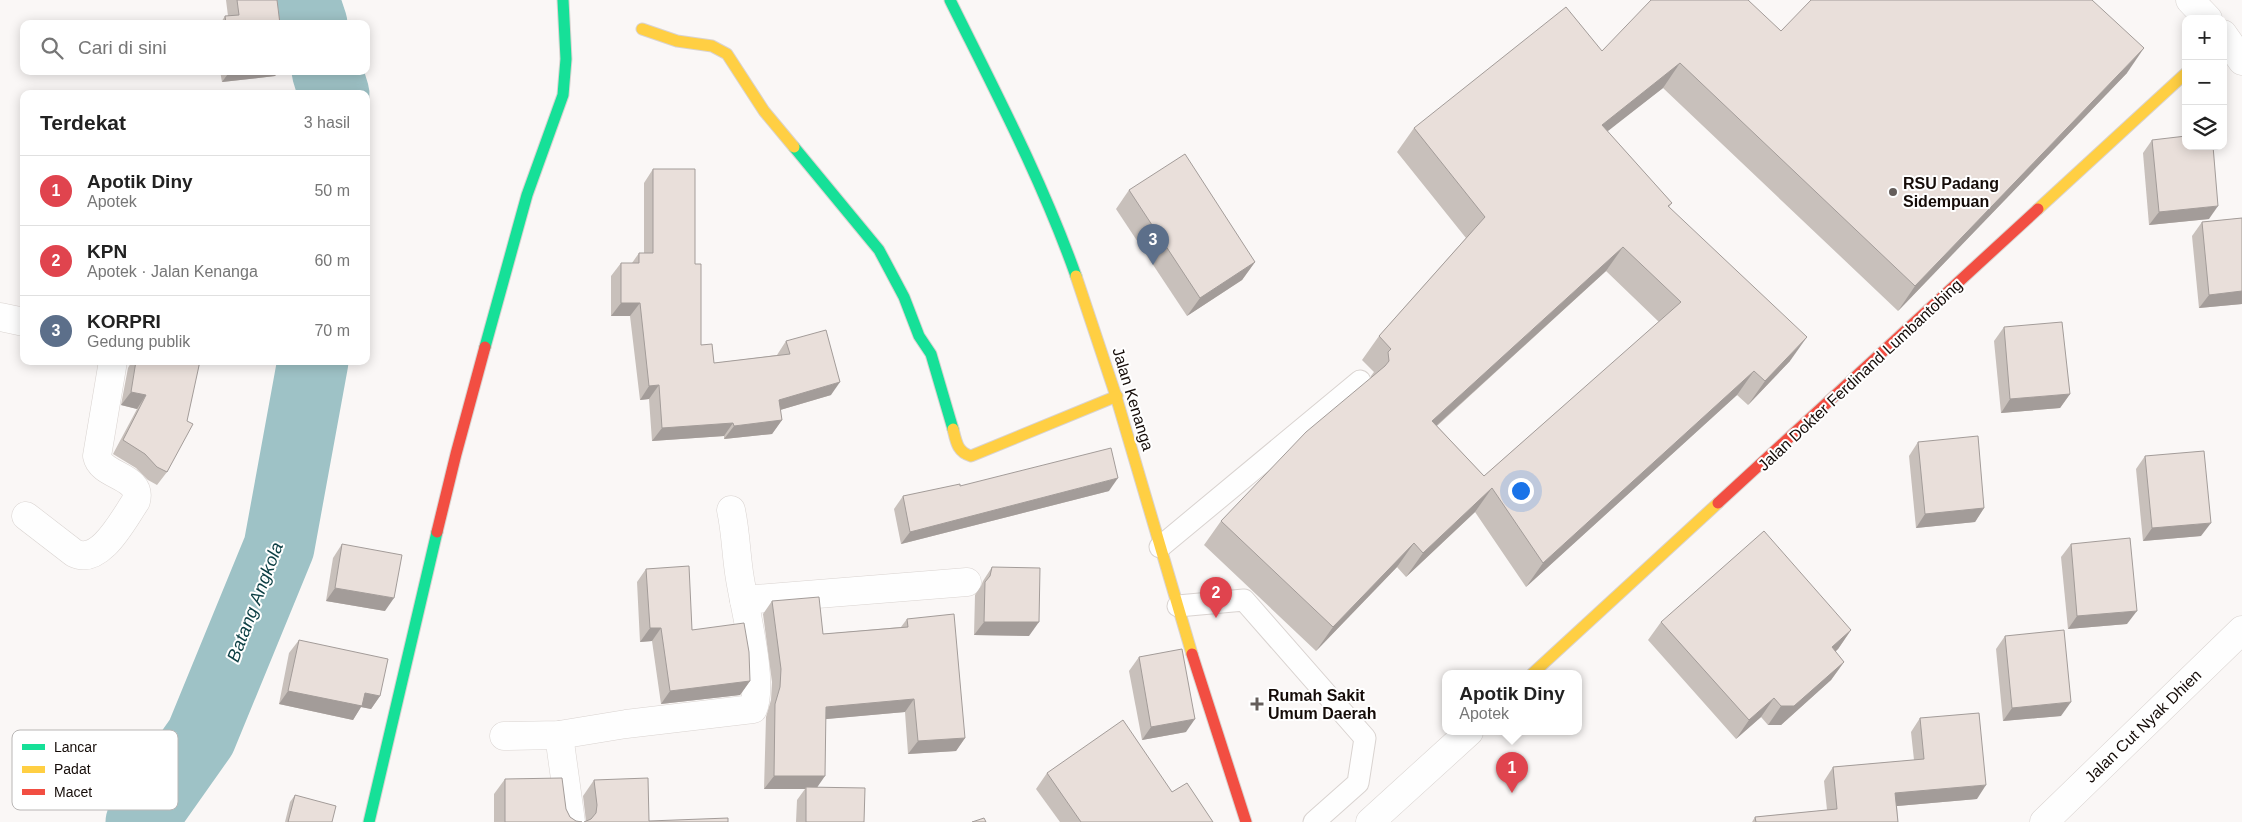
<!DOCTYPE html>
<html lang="id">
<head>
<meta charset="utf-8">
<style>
	:root { --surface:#fff; --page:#f6f6f6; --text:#222; --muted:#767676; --line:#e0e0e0; --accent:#d93025 }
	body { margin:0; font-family:Helvetica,sans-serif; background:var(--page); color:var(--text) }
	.controls { position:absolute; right:15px; top:15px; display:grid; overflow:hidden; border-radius:10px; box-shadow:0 2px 12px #0003 }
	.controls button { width:45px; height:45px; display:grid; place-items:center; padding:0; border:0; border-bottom:1px solid var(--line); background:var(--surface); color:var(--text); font:25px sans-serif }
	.you { position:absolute; left:1520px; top:490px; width:18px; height:18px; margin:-12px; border:4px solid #fff; border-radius:50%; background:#1a73e8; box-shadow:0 0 0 8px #1a73e833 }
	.badge { display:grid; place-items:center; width:32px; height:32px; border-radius:50%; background:var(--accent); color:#fff; font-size:16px; font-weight:700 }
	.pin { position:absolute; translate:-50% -41px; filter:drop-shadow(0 1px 2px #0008) }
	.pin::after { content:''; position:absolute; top:26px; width:18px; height:15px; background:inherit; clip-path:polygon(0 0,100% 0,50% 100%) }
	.popup { position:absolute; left:1442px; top:670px; width:140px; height:65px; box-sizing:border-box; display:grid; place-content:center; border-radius:10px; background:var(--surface); filter:drop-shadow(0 1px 4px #0005); font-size:16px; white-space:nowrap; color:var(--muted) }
	.popup b { font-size:19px; color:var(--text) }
	.popup::after { content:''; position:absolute; left:50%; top:100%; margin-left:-10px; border:10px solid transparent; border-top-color:var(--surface) }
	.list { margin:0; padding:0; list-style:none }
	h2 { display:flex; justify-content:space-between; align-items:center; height:65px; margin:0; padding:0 20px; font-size:21px }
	h2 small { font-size:16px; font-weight:400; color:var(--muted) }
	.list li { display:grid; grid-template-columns:32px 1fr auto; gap:15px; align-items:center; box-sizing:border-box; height:70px; padding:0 20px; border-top:1px solid var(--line) }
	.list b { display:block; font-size:19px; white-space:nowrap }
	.list p { margin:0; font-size:16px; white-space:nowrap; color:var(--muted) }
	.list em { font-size:16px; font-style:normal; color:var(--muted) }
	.icon { flex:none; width:28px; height:28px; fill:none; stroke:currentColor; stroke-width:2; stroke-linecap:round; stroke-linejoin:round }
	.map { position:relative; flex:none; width:2242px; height:822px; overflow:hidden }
	.search { position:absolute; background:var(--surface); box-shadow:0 2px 12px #0003; left:20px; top:20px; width:350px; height:55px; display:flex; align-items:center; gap:12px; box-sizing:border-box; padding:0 18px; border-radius:10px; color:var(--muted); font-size:19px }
	.panel { position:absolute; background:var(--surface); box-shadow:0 2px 12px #0003; left:20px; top:90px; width:350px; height:275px; border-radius:10px }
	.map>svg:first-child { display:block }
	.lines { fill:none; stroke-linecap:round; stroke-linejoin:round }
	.river { stroke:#9ec2c6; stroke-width:71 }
	.lane-casing { stroke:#d9d3d0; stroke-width:23 }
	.street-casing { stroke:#d9d3d0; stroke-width:29 }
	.fast-casing { stroke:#d9d3d0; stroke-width:13 }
	.slow-casing { stroke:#d9d3d0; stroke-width:13 }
	.jam-casing { stroke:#d9d3d0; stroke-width:13 }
	.lane { stroke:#fefefe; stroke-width:21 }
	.street { stroke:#fefefe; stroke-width:28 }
	.fast { stroke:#16e098; stroke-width:11 }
	.slow { stroke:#ffcf43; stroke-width:11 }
	.jam { stroke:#f24e42; stroke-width:11 }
	.wall { fill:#c8c0bb; fill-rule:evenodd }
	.shaded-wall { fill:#a39c99 }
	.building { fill:#e9dfda; stroke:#a39c99; fill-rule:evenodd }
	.poi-dot { fill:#655e5b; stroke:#fff; stroke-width:2 }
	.labels { text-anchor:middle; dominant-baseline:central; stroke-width:4; stroke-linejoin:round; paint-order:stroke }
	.poi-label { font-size:16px; font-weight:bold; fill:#150c08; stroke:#fff; text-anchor:start }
	.street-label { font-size:16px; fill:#150c08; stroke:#fff }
	.water-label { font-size:18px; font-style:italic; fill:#0b3e43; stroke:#fff }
	.key { fill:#fff; stroke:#b9b6b5; stroke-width:1 }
	.key-label { font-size:14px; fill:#150c08 }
</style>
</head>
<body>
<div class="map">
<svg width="2242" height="822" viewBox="0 0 2242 822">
	<rect width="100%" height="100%" fill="#faf7f6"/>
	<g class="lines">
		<!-- river -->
		<g class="river">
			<polyline points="304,0 312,24"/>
			<polyline points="327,71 334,94"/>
			<polyline points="141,822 201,737 279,547 313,361"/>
		</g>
		<!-- lane casing -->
		<g class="lane-casing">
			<g id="lane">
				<polyline points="1160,547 1360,381"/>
				<polyline points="1178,606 1244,600 1365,738 1358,783 1314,822"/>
			</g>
		</g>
		<!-- street casing -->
		<g class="street-casing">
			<g id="street">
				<polyline points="2190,0 2208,19"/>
				<polyline points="2223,34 2242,61"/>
				<polyline points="0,317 24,322"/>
				<path d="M 26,516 L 74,553 C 100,566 123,520 136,501 C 143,475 101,477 97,456 L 113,361"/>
				<polyline points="744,600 967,582"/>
				<polyline points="559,735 571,822"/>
				<path d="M 504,736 L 559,735 L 626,724 L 753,709 C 764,682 745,610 740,579 C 736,556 736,533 731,510"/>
				<polyline points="1370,822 1469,732"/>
				<polyline points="2044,822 2242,630"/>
			</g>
		</g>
		<!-- fast casing -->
		<g class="fast-casing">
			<g id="fast">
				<path d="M 950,0 C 995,91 1042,180 1076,276"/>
				<polyline points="794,147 879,250 904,297 919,336 931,354 953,429"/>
				<polyline points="485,347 527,195 563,95 566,59 563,0"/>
				<polyline points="369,822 437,532"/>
			</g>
		</g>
		<!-- slow casing -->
		<g class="slow-casing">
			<g id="slow">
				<polyline points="642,29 677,41 712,46 727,54 764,111 794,147"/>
				<polyline points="2038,209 2186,73"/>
				<polyline points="1076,276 1115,393 1192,654"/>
				<path d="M 953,429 C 956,441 957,452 971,456 L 1117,396"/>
				<polyline points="1532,674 1718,503"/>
			</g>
		</g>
		<!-- jam casing -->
		<g class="jam-casing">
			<g id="jam">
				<polyline points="1718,503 2038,209"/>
				<polyline points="437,532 456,454 485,347"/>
				<polyline points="1192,654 1246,822"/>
			</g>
		</g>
		<!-- lane -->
		<use href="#lane" class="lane"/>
		<!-- street -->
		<use href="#street" class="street"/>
		<!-- fast -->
		<use href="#fast" class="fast"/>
		<!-- slow -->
		<use href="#slow" class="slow"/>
		<!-- jam -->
		<use href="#jam" class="jam"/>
	</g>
	<!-- wall -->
	<g class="wall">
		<polygon points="226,0 277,0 280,24 220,24 225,16 228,16"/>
		<path d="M 1781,31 L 2127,73 L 1898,311 L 1663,88 L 1607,131 L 1672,203 L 1669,207 L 1790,361 L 1748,405 L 1737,395 L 1526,587 L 1475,512 L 1406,577 L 1397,567 L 1316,651 L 1204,545 L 1221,521 L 1371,378 L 1371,376 L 1374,372 L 1362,360 L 1379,336 L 1466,238 L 1397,152 L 1414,128 L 1602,51 ZM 1606,271 L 1659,322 L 1484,476 L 1437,426 Z"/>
		<polygon points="220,71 279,71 275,76 222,82"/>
		<polygon points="2152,140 2209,219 2149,225 2143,153"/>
		<polygon points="653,169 695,264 701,345 714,363 777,355 786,341 831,395 780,410 782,420 772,434 724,439 724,436 652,441 649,399 640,400 630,316 611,316 611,276 621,263 632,263 639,253 644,253 644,183"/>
		<polygon points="1129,190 1255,262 1242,280 1187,316 1116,209"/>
		<polygon points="2242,218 2242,304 2199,308 2192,236 2202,222"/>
		<polygon points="2004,327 2070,394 2060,408 2001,413 1994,341"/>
		<polygon points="132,361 200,361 167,472 157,485 148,480 136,468 113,454 137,409 121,405 128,368"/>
		<polygon points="1918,442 1984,508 1975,522 1916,528 1909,456"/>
		<polygon points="2145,456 2201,536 2143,541 2136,469"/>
		<polygon points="960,486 1109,491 901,544 894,509 903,496"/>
		<polygon points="342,544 385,611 326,601 333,558"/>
		<polygon points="2071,544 2127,624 2068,629 2061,557"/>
		<polygon points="992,567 1029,636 974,635 975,595 981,586 983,581"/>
		<polygon points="646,569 692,630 750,681 740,695 661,704 652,641 640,642 637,582"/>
		<polygon points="772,601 823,634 901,627 907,619 965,738 956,751 908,754 905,712 825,719 817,787 864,822 796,822 797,800 805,789 764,789 766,717 771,700 772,682 763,614"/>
		<polygon points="1661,622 1851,630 1838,649 1835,652 1844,662 1831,680 1781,725 1768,725 1761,717 1736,739 1648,640"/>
		<polygon points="2005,636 2061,716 2003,721 1996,649"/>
		<polygon points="299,640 380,696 371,709 361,707 353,720 279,704 289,653"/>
		<polygon points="1139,657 1186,732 1142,740 1129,671"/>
		<polygon points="1920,718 1977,799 1897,806 1898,822 1752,822 1755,817 1827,810 1824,781 1833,767 1914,760 1911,732"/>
		<polygon points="1047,773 1172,792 1213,822 1060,822 1036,789"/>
		<polygon points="505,779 566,809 570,817 576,821 582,822 494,822 494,794"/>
		<polygon points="594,780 649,821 586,821 583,796"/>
		<polygon points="295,795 332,822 285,822 290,802"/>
	</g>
	<!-- shaded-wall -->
	<g class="shaded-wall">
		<polygon points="2144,48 2127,73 1898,311 1915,286"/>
		<polygon points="1680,63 1663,88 1585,149 1602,125"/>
		<polygon points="230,71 279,71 275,76 222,82"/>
		<polygon points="2218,206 2209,219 2149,225 2159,212"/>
		<polygon points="1623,247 1606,271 1415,445 1432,421"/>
		<polygon points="1255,262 1242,280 1187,316 1200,298"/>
		<polygon points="2242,291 2242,304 2199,308 2209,295"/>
		<polygon points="621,303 640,303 630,316 611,316"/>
		<polygon points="1807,337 1790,361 1748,405 1765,381"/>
		<polygon points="1754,371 1737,395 1526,587 1543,563"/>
		<polygon points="840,382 831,395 770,413 779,400"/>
		<polygon points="659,385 649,399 640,400 649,386"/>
		<polygon points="131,392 146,395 137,409 121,405"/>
		<polygon points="2070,394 2060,408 2001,413 2010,399"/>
		<polygon points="782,420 772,434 724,439 734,426"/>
		<polygon points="733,423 724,436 652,441 662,428"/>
		<polygon points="1118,478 1109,491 901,544 910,532"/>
		<polygon points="1492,488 1475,512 1406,577 1423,553"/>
		<polygon points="1984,508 1975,522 1916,528 1925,514"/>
		<polygon points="2211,523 2201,536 2143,541 2152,528"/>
		<polygon points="1414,543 1397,567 1316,651 1333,627"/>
		<polygon points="335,588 394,598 385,611 326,601"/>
		<polygon points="2137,611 2127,624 2068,629 2077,616"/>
		<polygon points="984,622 1039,622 1029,636 974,635"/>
		<polygon points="650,628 661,628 652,641 640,642"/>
		<polygon points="1851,630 1838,649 1819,666 1832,647"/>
		<polygon points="1844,662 1831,680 1781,725 1768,725 1781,706"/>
		<polygon points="750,681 740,695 661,704 670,691"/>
		<polygon points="288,691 365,693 380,696 371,709 361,707 353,720 279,704"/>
		<polygon points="1774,698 1761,717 1736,739 1749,720"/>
		<polygon points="914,699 905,712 816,720 826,707"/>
		<polygon points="2071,702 2061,716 2003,721 2012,708"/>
		<polygon points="1195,719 1186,732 1142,740 1151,727"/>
		<polygon points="965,738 956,751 908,754 918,741"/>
		<polygon points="774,776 825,776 816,789 806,787 805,789 764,789"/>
		<polygon points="1986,785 1977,799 1886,807 1895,793"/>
	</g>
	<!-- building -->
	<g class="building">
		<polygon points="237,0 277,0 280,24 226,24 225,16 239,15"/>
		<path d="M 1651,0 L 1748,0 L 1781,31 L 1811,0 L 2092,0 L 2144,48 L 1915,286 L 1680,63 L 1602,125 L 1672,203 L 1668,206 L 1807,337 L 1765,381 L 1754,371 L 1543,563 L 1492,488 L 1423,553 L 1414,543 L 1333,627 L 1221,521 L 1306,432 L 1385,366 L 1389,361 L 1388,352 L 1391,349 L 1379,336 L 1485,217 L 1414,128 L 1566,7 L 1602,51 ZM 1623,247 L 1681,302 L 1484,476 L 1432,421 Z"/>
		<polygon points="2186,136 2186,146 2213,146 2218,206 2159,212 2152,140"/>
		<polygon points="1185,154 1255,262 1200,298 1129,190"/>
		<polygon points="653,169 695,169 695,264 701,264 701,345 712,344 714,363 790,354 786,341 826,330 840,382 779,400 782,420 734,426 733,423 662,428 659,385 649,386 640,303 621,303 621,263 639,263 639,253 653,253"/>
		<polygon points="2242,218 2242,291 2209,295 2202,222"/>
		<polygon points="2062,322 2070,394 2010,399 2004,327"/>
		<polygon points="136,361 200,361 187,421 193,424 167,472 157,467 145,454 123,440 146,395 131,392"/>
		<polygon points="1978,436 1984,508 1925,514 1918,442"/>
		<polygon points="1111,448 1118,478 910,532 903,496 960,484 960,486"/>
		<polygon points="2204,451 2211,523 2152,528 2145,456"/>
		<polygon points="1764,531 1851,630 1832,647 1844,662 1794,706 1781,706 1774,698 1749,720 1661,622"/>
		<polygon points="2130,538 2137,611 2077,616 2071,544"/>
		<polygon points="342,544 402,555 394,598 335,588"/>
		<polygon points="689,566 692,630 744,623 749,652 750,681 670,691 661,628 650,628 646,569"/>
		<polygon points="992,567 1040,568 1039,622 984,622 985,582 990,576"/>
		<polygon points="819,597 823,634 908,627 907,619 954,614 965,738 918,741 914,699 826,707 825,776 774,776 775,704 780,687 781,669 772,601"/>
		<polygon points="2064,630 2071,702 2012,708 2005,636"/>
		<polygon points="299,640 388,659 380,696 365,693 362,706 288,691"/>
		<polygon points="1182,649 1195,719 1151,727 1139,657"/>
		<polygon points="1979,713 1986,785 1895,793 1898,822 1756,822 1755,817 1837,809 1833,767 1924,759 1920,718"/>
		<polygon points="1123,720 1172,792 1187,783 1213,822 1081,822 1047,773"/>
		<polygon points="562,778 566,809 570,817 576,821 582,822 505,822 505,779"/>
		<polygon points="648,778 649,821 728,818 728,822 584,822 591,819 596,813 597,805 594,780"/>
		<polygon points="806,787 865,788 864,822 806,822"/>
		<polygon points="295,795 336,806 332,822 288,822"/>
		<polygon points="984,818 986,822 972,822"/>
	</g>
	<!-- markers -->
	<g class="poi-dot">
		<circle cx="1893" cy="192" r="5"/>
		<path d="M1254.5 696.5h5v5h5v5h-5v5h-5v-5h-5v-5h5z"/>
	</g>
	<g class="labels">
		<!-- poi labels -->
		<g class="poi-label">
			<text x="1903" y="183">RSU Padang<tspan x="1903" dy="18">Sidempuan</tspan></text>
			<text x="1268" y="695">Rumah Sakit<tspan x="1268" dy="18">Umum Daerah</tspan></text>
		</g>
		<!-- street labels -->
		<g class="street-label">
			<text transform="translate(1860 375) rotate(-43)">Jalan Dokter Ferdinand Lumbantobing</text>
			<text transform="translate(1133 399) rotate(73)">Jalan Kenanga</text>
			<text transform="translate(2143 726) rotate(-44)">Jalan Cut Nyak Dhien</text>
		</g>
		<!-- water labels -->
		<g class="water-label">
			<text transform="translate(255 602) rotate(-69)">Batang Angkola</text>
		</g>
	</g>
	<!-- legend -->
	<rect x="12" y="730" width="166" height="80" rx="8" class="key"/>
	<rect x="22" y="744" width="23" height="6" fill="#16e098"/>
	<rect x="22" y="766" width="23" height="7" fill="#ffcf43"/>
	<rect x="22" y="789" width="23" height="6" fill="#f24e42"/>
	<g class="key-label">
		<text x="54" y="752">Lancar</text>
		<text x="54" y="774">Padat</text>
		<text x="54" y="797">Macet</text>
	</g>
</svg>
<div class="controls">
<button>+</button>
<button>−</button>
<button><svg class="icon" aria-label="layers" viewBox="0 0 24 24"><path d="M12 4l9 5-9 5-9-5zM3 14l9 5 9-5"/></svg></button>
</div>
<div class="you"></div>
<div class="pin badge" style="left:1512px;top:793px;background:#e0444e">1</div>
<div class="popup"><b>Apotik Diny</b>Apotek</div>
<div class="pin badge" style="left:1216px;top:618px;background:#e0444e">2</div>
<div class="pin badge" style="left:1153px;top:265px;background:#5c6f8a">3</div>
<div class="search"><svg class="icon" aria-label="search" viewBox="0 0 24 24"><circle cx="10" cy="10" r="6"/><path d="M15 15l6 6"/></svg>Cari di sini</div>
<section class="panel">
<h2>Terdekat<small>3 hasil</small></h2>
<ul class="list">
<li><span class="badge" style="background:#e0444e">1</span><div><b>Apotik Diny</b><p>Apotek</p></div><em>50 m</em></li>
<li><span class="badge" style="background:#e0444e">2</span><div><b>KPN</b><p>Apotek · Jalan Kenanga</p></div><em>60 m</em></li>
<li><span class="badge" style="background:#5c6f8a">3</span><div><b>KORPRI</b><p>Gedung publik</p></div><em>70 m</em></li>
</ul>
</section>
</div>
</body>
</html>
